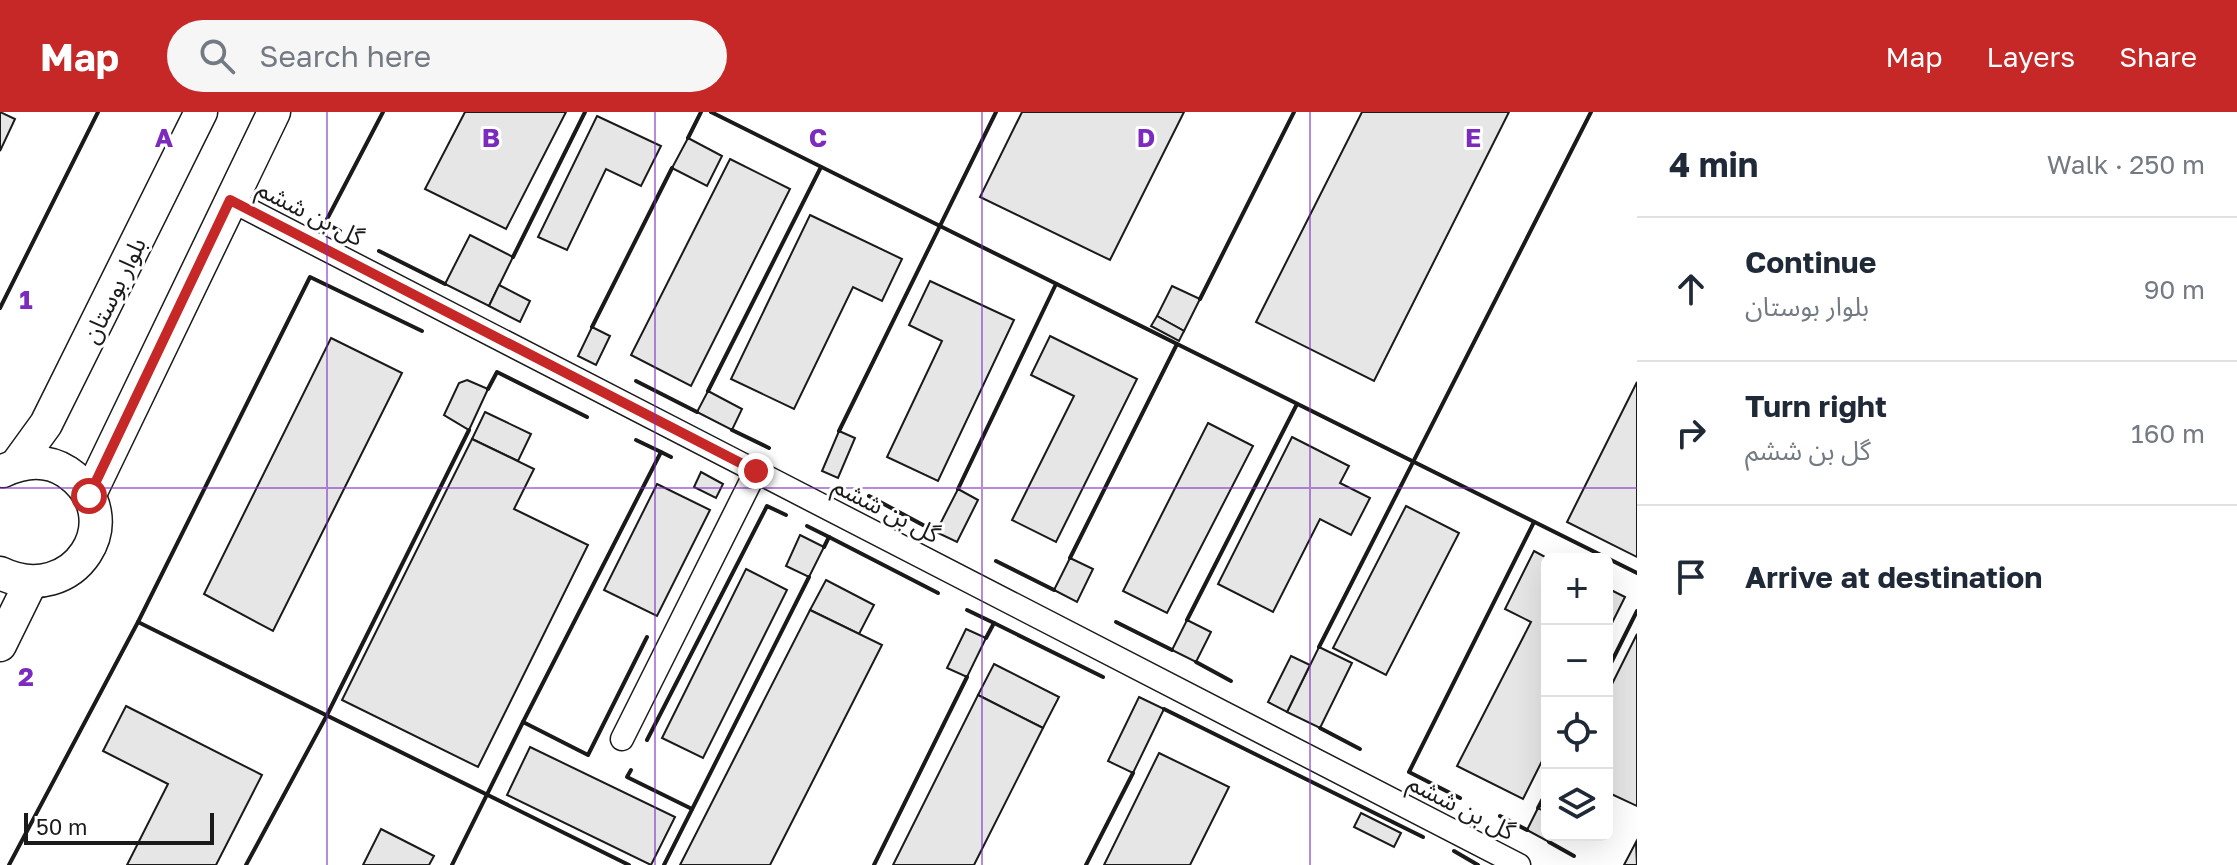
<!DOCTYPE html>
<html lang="en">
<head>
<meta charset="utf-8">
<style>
	:root { --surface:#fff; --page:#f6f6f7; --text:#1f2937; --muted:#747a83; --line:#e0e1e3; --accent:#c62828 }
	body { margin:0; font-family:"Golos Text","Noto Sans Arabic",sans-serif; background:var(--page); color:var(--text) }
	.controls { position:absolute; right:24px; bottom:24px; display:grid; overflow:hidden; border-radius:12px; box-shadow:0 8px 32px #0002 }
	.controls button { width:72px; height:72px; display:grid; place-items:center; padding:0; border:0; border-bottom:2px solid var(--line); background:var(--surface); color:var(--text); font:40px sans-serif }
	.scale { position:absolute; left:24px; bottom:20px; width:190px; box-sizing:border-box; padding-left:8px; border:4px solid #1a1a1a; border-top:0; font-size:22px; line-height:28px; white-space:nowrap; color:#1a1a1a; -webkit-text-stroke:6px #fff; paint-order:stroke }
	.stop { position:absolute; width:24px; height:24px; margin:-18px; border:6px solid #c62828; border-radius:50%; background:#fff }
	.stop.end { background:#c62828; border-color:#fff; box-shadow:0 2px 8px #0008 }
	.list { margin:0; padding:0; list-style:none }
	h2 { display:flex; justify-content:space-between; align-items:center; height:104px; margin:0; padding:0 32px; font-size:34px }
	h2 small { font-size:26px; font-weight:400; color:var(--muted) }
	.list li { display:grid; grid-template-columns:52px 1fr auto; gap:24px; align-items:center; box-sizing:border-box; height:144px; padding:0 32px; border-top:2px solid var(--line) }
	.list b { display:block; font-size:30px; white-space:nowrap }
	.list p { margin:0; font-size:26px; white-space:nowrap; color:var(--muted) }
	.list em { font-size:26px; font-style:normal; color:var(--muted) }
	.icon { flex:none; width:44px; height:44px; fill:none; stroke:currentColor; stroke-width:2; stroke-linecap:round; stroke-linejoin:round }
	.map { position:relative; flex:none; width:1637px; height:753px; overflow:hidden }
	header { display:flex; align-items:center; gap:48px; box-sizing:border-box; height:112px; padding:0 40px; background:var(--accent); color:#fff }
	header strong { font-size:38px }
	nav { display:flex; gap:44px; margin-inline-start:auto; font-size:28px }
	.search { width:560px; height:72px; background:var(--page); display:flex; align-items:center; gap:20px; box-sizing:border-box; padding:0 28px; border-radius:44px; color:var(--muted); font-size:30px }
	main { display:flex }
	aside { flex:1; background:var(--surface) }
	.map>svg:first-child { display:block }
	.building { fill:#e6e6e6; stroke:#1a1a1a; stroke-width:2 }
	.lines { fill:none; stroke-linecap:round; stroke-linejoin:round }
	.street-casing { stroke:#1a1a1a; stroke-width:25 }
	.secondary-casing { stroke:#1a1a1a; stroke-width:35 }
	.street { stroke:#fff; stroke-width:22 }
	.secondary { stroke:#fff; stroke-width:32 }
	.wall { stroke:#1a1a1a; stroke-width:4 }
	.route { stroke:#c62828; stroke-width:10 }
	.grid { fill:none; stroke:#7b2cbf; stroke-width:2; stroke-opacity:0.55 }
	.labels { text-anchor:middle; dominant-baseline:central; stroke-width:6; stroke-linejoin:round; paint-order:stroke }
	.street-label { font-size:24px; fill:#1a1a1a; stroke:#fff }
	.grid-label { font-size:26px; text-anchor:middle; font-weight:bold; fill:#7b2cbf; stroke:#fff; stroke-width:6; stroke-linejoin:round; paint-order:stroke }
</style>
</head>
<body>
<header>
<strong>Map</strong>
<div class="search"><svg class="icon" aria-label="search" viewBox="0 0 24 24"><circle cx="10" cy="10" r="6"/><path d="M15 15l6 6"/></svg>Search here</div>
<nav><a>Map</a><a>Layers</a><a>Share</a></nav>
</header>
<main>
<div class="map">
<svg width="1637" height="753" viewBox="0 0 1637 753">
	<rect width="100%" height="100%" fill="#fff"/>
	<!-- building -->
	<g class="building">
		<polygon points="0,0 15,7 0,39"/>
		<polygon points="465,0 566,0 506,117 425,77"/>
		<polygon points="1022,0 1184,0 1110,148 980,85"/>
		<polygon points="1362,0 1509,0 1374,269 1256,210"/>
		<polygon points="597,4 661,34 641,74 606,57 567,138 538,125"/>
		<polygon points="688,26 722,44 707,74 672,56"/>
		<polygon points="730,47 790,77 691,274 631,243"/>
		<polygon points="810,103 902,147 882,189 853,175 794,297 731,267"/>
		<polygon points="470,123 513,145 489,194 445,172"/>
		<polygon points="930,169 1014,208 938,369 887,345 942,229 909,213"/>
		<polygon points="499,173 530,189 520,210 489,194"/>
		<polygon points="1172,174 1200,187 1184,219 1157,204"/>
		<polygon points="1157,204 1184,219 1179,229 1151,214"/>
		<polygon points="592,215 610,224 596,253 578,244"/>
		<polygon points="1050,224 1137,267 1056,430 1012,408 1074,284 1031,263"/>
		<polygon points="331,226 402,261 273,519 204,482"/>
		<polygon points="467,268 488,277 469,318 444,303 459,271"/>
		<polygon points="1637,270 1637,445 1567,410"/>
		<polygon points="708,279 742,297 732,318 697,300"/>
		<polygon points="485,300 531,322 518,349 472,327"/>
		<polygon points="1208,311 1253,334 1167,501 1123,479"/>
		<polygon points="839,319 855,326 838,366 822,359"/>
		<polygon points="1292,325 1349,354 1340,371 1370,386 1351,423 1320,407 1273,500 1218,472"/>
		<polygon points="472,327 534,357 514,397 588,433 478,655 342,588"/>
		<polygon points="701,360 723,372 716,386 694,375"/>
		<polygon points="657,372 710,398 657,504 604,478"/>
		<polygon points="958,377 978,388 957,430 936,420"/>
		<polygon points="1406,394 1459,421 1386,563 1333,536"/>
		<polygon points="800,423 824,435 809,465 786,454"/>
		<polygon points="1534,439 1549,447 1547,639 1523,687 1457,654 1531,510 1505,497"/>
		<polygon points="1070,446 1093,457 1077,490 1054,478"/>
		<polygon points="746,457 787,478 703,646 662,626"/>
		<polygon points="826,468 874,493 859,522 810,498"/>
		<polygon points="1607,476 1625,485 1607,521"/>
		<polygon points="810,498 882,533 770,753 680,753"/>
		<polygon points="1187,508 1211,520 1196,550 1172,538"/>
		<polygon points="966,517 986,526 967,565 947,556"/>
		<polygon points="1637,522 1637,694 1607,680 1607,582"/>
		<polygon points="1319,535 1352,551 1320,616 1287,600"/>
		<polygon points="1291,544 1310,553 1287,600 1268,590"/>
		<polygon points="994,552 1059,585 1043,616 978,583"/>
		<polygon points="978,583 1043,616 974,753 893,753"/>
		<polygon points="1139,585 1164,597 1133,661 1108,649"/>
		<polygon points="126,594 262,663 216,753 127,753 168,672 103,639"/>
		<polygon points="530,635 675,705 651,753 507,683"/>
		<polygon points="1159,641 1229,675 1190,753 1104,753"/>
		<polygon points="1538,696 1547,701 1547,723 1553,723 1549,730 1527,718"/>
		<polygon points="1361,701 1401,721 1394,735 1354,715"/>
		<polygon points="381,717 434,744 429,753 363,753"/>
		<polygon points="1636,730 1637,753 1624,753"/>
	</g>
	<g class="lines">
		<!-- street casing -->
		<g class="street-casing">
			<g id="street">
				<polyline points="230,88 1519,753"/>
				<polyline points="622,627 756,359"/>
			</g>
		</g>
		<!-- secondary casing -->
		<g class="secondary-casing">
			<g id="secondary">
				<polyline points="17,352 46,312 201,0"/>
				<polyline points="89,384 274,0"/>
				<path d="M 0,461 C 74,497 133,405 67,360 C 47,347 24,349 3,359"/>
				<polyline points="0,533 30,472"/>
			</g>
		</g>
		<!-- street -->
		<use href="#street" class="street"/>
		<!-- secondary -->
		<use href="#secondary" class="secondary"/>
		<!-- wall -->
		<g class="wall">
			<polyline points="711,0 1637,461"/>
			<polyline points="688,26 701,0"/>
			<polyline points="340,119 325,111 383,0"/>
			<polyline points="379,139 445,172"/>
			<polyline points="513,145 585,0"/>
			<polyline points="1200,187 1294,0"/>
			<polyline points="0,196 98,0"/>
			<polyline points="592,215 672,56"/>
			<polyline points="422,219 310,165 138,510 629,753"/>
			<polyline points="636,269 697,300"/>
			<polyline points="488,277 497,260 587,305"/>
			<polyline points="708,279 821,55"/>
			<polyline points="732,318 769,336"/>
			<polyline points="839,319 996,0"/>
			<polyline points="636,328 661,340"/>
			<polyline points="958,377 1056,172"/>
			<polyline points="869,384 936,420"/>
			<polyline points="807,414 829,425"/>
			<polyline points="824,435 829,425 938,481"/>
			<polyline points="1070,446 1177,232"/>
			<polyline points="996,449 1054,478"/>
			<polyline points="967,498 994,511"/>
			<polyline points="1187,508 1297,292"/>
			<polyline points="1116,510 1172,538"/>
			<polyline points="647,525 588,643 523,610 661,340 671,345"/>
			<polyline points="986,526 994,511 1103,565"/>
			<polyline points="1319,535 1591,0"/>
			<polyline points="1196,550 1231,569"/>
			<polyline points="1607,559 1637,499"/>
			<polyline points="1164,597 1423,725"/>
			<polyline points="1320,616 1360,637"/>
			<polyline points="647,628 767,394 786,403"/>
			<polyline points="631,658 627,665 692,697"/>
			<polyline points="1460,686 1409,660 1534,410"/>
			<polyline points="1538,696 1547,679"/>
			<polyline points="1500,704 1527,718"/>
			<polyline points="1549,730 1574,744"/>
			<polyline points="1454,739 1478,753"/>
			<polyline points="9,753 138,510"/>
			<polyline points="246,753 327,603 469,318"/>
			<polyline points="452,753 523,610"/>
			<polyline points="664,753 809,465"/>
			<polyline points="874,753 967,565"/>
			<polyline points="1086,753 1133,661"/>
		</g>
	</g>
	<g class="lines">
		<!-- route -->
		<polyline class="route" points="89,384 230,88 756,359"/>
	</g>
	<!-- grid -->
	<path class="grid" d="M 327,0 L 327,753M 655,0 L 655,753M 982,0 L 982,753M 1310,0 L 1310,753M 0,376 L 1637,376"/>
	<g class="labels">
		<!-- street labels -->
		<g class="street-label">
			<text transform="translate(311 100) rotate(27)">گل بن ششم</text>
			<text transform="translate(113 178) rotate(-64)">بلوار بوستان</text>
			<text transform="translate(887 397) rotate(27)">گل بن ششم</text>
			<text transform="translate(1462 694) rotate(27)">گل بن ششم</text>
		</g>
	</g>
	<g class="grid-label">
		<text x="164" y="35">A</text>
		<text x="491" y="35">B</text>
		<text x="818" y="35">C</text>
		<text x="1146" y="35">D</text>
		<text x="1473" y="35">E</text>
		<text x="26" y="197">1</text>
		<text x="26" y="574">2</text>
	</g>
</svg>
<div class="controls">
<button>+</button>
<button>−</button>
<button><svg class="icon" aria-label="locate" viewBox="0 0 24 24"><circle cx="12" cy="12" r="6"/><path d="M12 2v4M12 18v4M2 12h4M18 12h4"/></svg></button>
<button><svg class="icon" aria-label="layers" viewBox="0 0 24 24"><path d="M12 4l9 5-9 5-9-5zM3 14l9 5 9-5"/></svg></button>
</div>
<div class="scale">50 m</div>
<div class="stop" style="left:89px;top:384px"></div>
<div class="stop end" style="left:756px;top:359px"></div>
</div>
<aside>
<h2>4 min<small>Walk · 250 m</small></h2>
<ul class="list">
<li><svg class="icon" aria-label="ahead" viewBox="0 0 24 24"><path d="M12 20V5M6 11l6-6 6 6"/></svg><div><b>Continue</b><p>بلوار بوستان</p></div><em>90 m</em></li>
<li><svg class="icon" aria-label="right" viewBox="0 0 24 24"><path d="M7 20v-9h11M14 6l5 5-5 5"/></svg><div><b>Turn right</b><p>گل بن ششم</p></div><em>160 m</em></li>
<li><svg class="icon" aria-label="arrive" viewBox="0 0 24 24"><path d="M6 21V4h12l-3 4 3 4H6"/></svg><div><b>Arrive at destination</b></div></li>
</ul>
</aside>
</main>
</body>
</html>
